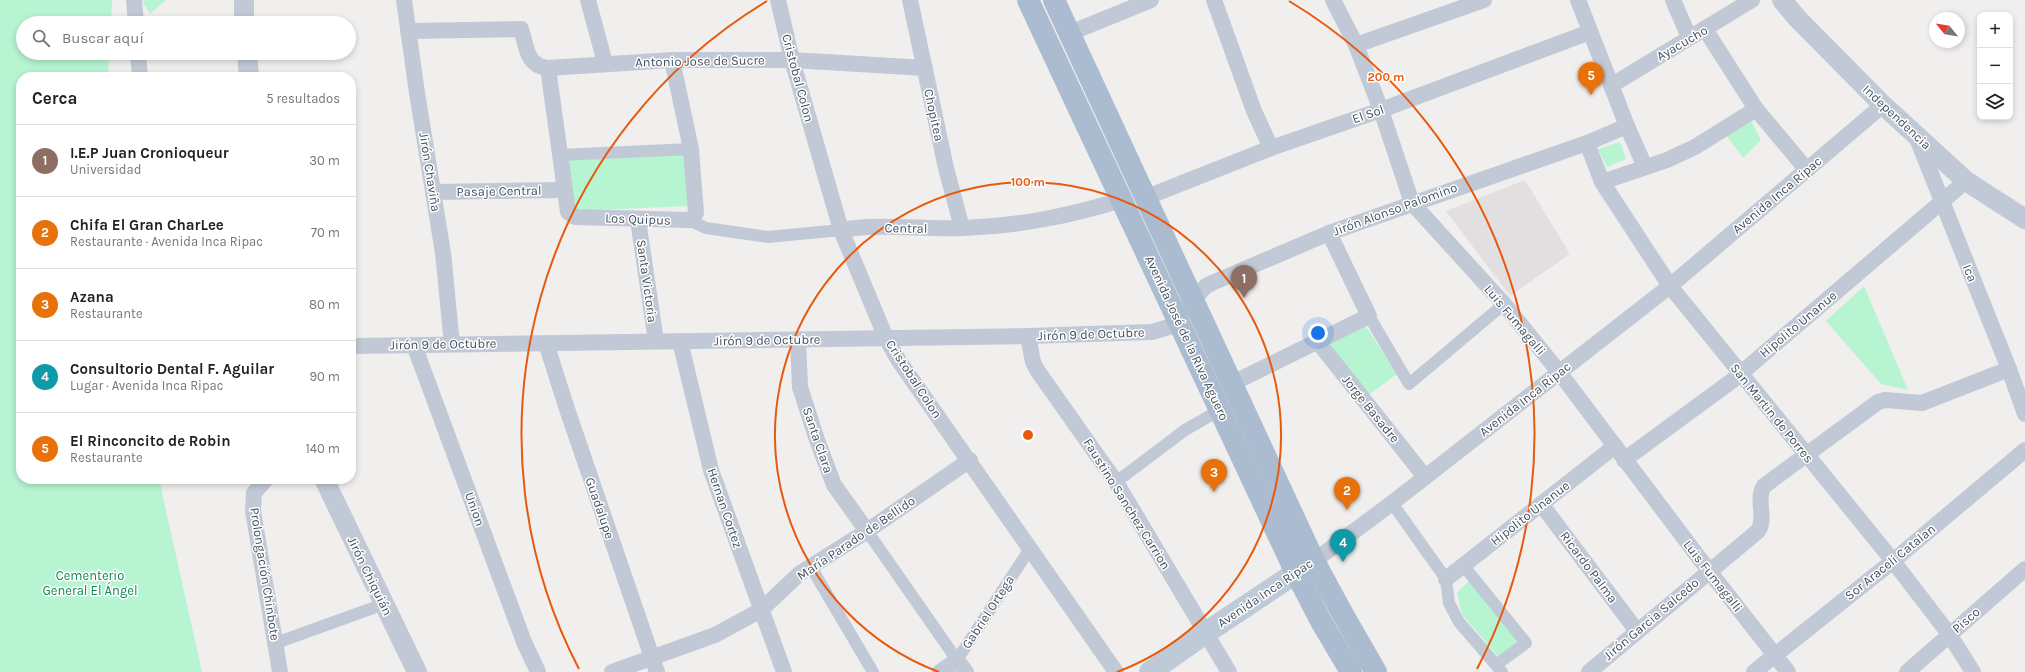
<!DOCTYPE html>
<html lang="es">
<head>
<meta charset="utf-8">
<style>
	:root { --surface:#fff; --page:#f6f6f6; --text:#222; --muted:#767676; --line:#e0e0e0; --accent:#b45309 }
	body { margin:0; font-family:Karla,sans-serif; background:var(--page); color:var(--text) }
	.controls { position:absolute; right:12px; top:12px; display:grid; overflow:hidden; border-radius:8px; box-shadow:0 2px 6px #0003 }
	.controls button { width:36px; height:36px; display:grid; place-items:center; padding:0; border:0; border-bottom:1px solid var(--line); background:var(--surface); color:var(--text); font:20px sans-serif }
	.compass { position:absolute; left:1929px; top:12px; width:36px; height:36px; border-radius:50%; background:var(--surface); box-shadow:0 2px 6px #0003; rotate:300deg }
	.you { position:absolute; left:1318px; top:333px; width:14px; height:14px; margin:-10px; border:3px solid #fff; border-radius:50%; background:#1a73e8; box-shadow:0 0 0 6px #1a73e833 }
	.badge { display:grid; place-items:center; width:26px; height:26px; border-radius:50%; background:var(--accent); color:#fff; font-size:13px; font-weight:700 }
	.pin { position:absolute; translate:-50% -33px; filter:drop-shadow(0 1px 2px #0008) }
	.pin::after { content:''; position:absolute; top:21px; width:14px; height:12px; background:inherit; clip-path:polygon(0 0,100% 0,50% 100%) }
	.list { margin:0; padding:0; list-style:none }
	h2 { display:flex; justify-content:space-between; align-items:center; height:52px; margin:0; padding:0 16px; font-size:17px }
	h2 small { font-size:13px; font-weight:400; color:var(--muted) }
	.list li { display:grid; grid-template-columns:26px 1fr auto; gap:12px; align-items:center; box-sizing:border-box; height:72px; padding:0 16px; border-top:1px solid var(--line) }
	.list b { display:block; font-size:15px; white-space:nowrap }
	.list p { margin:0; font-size:13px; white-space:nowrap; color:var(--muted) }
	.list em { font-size:13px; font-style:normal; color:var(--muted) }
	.icon { flex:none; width:22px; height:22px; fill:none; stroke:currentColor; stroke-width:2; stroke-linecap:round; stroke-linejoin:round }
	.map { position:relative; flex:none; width:2025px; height:672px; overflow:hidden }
	.search { position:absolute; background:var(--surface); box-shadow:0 2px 6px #0003; left:16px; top:16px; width:340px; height:44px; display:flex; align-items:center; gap:10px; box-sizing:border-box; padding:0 14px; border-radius:22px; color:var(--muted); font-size:15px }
	.panel { position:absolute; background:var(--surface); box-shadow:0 2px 6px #0003; left:16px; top:72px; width:340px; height:412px; border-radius:16px }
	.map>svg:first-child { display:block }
	.education { fill:#e2dfe0 }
	.green { fill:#b7f4d2 }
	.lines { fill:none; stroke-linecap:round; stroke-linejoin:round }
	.pedestrian { stroke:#c0c9d5; stroke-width:12 }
	.minor { stroke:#c0c9d5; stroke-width:16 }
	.tertiary { stroke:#c0c9d5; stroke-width:20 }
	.secondary { stroke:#bfcad9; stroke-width:22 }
	.primary { stroke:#abbbd0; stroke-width:22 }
	.ring { fill:none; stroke:#e8590c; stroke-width:2 }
	.labels { text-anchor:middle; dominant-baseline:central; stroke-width:3; stroke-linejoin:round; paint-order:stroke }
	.street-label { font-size:13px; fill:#44505e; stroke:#fff }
	.park-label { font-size:13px; fill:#0d8752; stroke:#fff }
	.centre { fill:#e8590c; stroke:#fff; stroke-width:2 }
	.ring-label { font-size:12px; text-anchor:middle; font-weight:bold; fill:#e8590c; stroke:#fff; stroke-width:3; stroke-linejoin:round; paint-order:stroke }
</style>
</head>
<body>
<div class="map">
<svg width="2025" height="672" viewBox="0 0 2025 672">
	<rect width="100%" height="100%" fill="#f1eeee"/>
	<!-- education -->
	<polygon class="education" points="1525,180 1570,254 1510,296 1446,211"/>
	<!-- green -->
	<g class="green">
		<polygon points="0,0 112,0 111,23 23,23 23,53 109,53 108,77 21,77 21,479 159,479 202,672 0,672"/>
		<polygon points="147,0 166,0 150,14 142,1"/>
		<polygon points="1751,121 1761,140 1743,158 1727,136"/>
		<polygon points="1620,142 1626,159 1607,167 1598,149"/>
		<polygon points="688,153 688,206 577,211 571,208 566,160"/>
		<polygon points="1864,286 1908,390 1881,384 1826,321"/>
		<polygon points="1365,325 1397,374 1367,396 1328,345"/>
		<polygon points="1470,580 1521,643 1499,658 1462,614 1457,593"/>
	</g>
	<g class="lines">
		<!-- pedestrian -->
		<g class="pedestrian">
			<polyline points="560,155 691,149"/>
			<polyline points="689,220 706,228 768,237 841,230"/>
			<polyline points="1369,316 1409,384 1504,304"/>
			<polyline points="1116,482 1185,430 1220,410"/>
			<polyline points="1392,503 1446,579 1449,603 1459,622 1502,672"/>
			<polyline points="867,531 957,660 1031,547"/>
			<polyline points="1463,565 1526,643 1496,665"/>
			<polyline points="811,567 873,672"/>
			<polyline points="276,643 384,604"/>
		</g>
		<!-- minor -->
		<g class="minor">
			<polyline points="134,0 136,23"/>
			<polyline points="404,0 417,93 443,253 452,344"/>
			<polyline points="588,0 605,63"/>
			<polyline points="778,0 792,60 841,230 886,338 899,361 1116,672"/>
			<polyline points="910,0 946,168 962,228"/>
			<polyline points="1214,0 1254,111 1271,148"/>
			<polyline points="1333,0 1356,45 1381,110 1412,203 1504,304 1559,372 1709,571 1788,672"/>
			<polyline points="1578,0 1627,126 1645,167"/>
			<polyline points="1673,0 1689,37"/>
			<polyline points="1705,29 1756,109 1807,170"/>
			<path d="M 408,31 L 521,29 C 527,47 526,66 548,68 L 672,60 L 792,60 L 925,68"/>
			<polyline points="1070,33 1151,0"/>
			<polyline points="1356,45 1484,0"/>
			<polyline points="138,53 140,77"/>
			<polyline points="548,68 568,212 575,217 689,220 693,218 696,213 691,149 672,60"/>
			<polyline points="1612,85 1752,0"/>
			<polyline points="1916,136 2009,369 2025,414"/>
			<polyline points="1587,143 1602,182 1670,286 1893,561 1949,634 1973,672"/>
			<polyline points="1602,182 1667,160 1695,147 1756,109"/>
			<polyline points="433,192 564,190"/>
			<polyline points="1147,197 1271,148 1381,110 1590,32"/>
			<polyline points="638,220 656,341"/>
			<path d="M 841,230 C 882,223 923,230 963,228 C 1020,226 1068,216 1122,200"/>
			<polyline points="1028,336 1033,362 1037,370 1116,482 1229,672"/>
			<polyline points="798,339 800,387 817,440 834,485 867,531"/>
			<polyline points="680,341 711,470 784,672"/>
			<polyline points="1318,342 1425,477"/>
			<polyline points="546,343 567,409 657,672"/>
			<polyline points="414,345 524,642 538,672"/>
			<polyline points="351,346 1028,336 1152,332 1169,327 1206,286 1212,283 1329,233 1587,143 1627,126"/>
			<polyline points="1233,383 1369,316 1329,233"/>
			<polyline points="1624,460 1733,380 1966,181"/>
			<polyline points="266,479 254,493 253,511 280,672"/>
			<polyline points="1541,504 1637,631"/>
			<polyline points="1314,561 1392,503 1670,286 1883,105"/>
			<polyline points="1446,579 1615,446"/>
			<polyline points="612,672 715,635 761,610 799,574 867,531 970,460"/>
			<polyline points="940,672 957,660 966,672"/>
			<path d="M 1589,672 L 1758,531 C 1767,518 1755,499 1764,486 L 1878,402 L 1885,400 L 1922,403 L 2009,369"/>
			<polyline points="1754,672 1893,561 2025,450"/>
			<polyline points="1907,672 2025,569"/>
		</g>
		<!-- tertiary -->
		<g class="tertiary">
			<polyline points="244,0 244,23"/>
			<polyline points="1782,0 1797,18 1883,105 1966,181 2025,219"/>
			<polyline points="247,53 249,77"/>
			<polyline points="324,479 417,672"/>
		</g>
		<!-- secondary -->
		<polyline class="secondary" points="1150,672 1207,632 1312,562"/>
		<!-- primary -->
		<g class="primary">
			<polyline points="1028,0 1296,573 1322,623 1351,672"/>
			<polyline points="1054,0 1314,561 1341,611 1376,672"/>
		</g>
	</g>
	<!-- distance rings -->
	<g class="ring">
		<path d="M939 672A253 253 0 1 1 1117 672"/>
		<path d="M579 669A506 506 0 0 1 767 1M1289 1A506 506 0 0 1 1477 669"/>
	</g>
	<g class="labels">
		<!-- street labels -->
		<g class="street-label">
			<text transform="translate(1682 43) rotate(-30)">Ayacucho</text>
			<text transform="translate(700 61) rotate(-1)">Antonio Jose de Sucre</text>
			<text transform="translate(798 78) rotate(75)">Cristobal Colon</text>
			<text transform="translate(1368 114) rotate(-19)">El Sol</text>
			<text transform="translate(934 115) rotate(78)">Chopitea</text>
			<text transform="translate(1897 117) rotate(43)">Independencia</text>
			<text transform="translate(430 172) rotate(81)">Jirón Chaviña</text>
			<text transform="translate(499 191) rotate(-1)">Pasaje Central</text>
			<text transform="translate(1777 195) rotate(-40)">Avenida Inca Ripac</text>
			<text transform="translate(1395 209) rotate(-20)">Jirón Alonso Palomino</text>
			<text transform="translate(638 219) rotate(2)">Los Quipus</text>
			<text transform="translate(906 228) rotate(1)">Central</text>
			<text transform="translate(1970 273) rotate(68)">Ica</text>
			<text transform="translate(647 281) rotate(82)">Santa Victoria</text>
			<text transform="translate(1515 320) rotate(50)">Luis Fumagalli</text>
			<text transform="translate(1798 324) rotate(-40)">Hipolito Unanue</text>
			<text transform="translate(1091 334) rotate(-2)">Jirón 9 de Octubre</text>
			<text transform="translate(1187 338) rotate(65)">Avenida José de la Riva Aguero</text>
			<text transform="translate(767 340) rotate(-1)">Jirón 9 de Octubre</text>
			<text transform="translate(443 344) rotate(-1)">Jirón 9 de Octubre</text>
			<text transform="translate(914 379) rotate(57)">Cristobal Colon</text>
			<text transform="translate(1525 399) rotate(-38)">Avenida Inca Ripac</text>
			<text transform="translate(1371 409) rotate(51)">Jorge Basadre</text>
			<text transform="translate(1772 413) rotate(51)">San Martin de Porres</text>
			<text transform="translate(818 440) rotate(71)">Santa Clara</text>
			<text transform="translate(1127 504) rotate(58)">Faustino Sanchez Carrion</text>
			<text transform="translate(600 508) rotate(71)">Guadalupe</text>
			<text transform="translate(725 508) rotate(71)">Hernan Cortez</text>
			<text transform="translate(475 509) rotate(70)">Union</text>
			<text transform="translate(1530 513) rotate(-38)">Hipolito Unanue</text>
			<text transform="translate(856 538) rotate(-34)">María Parado de Bellido</text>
			<text transform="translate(1890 562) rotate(-39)">Sor Araceli Catalan</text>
			<text transform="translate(1589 567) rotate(53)">Ricardo Palma</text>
			<text transform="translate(265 574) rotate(81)">Prolongación Chinbote</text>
			<text transform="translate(370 576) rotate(64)">Jirón Chiquián</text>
			<text transform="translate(1713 576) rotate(52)">Luis Fumagalli</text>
			<text transform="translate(1265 593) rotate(-34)">Avenida Inca Ripac</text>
			<text transform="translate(988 612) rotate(-57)">Gabriel Ortega</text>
			<text transform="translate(1651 619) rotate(-40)">Jirón Garcia Salcedo</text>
			<text transform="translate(1966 620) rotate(-41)">Pisco</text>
		</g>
		<!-- park labels -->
		<g class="park-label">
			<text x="90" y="575">Cementerio<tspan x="90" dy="15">General El Ángel</tspan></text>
		</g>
	</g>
	<circle cx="1028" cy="435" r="6" class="centre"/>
	<g class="ring-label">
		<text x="1386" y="81">200 m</text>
		<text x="1028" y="186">100 m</text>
	</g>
</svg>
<div class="controls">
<button>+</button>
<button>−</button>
<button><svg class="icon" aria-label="layers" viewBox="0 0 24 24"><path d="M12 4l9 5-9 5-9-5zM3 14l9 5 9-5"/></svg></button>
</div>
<svg class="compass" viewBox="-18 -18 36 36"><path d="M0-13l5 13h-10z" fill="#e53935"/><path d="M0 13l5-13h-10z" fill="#767676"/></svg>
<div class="you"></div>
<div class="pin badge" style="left:1244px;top:298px;background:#8d6e63">1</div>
<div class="pin badge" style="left:1347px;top:510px;background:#e8710a">2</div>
<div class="pin badge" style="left:1214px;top:492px;background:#e8710a">3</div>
<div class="pin badge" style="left:1343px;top:562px;background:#0f9aa8">4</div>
<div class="pin badge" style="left:1591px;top:95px;background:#e8710a">5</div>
<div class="search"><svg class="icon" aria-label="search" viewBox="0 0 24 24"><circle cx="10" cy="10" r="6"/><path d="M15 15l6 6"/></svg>Buscar aquí</div>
<section class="panel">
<h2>Cerca<small>5 resultados</small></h2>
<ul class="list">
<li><span class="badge" style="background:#8d6e63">1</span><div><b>I.E.P Juan Cronioqueur</b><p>Universidad</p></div><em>30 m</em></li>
<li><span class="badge" style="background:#e8710a">2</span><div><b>Chifa El Gran CharLee</b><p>Restaurante · Avenida Inca Ripac</p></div><em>70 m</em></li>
<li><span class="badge" style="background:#e8710a">3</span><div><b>Azana</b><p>Restaurante</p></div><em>80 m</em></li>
<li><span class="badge" style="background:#0f9aa8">4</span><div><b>Consultorio Dental F. Aguilar</b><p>Lugar · Avenida Inca Ripac</p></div><em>90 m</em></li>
<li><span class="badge" style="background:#e8710a">5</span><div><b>El Rinconcito de Robin</b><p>Restaurante</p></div><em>140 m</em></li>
</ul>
</section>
</div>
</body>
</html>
